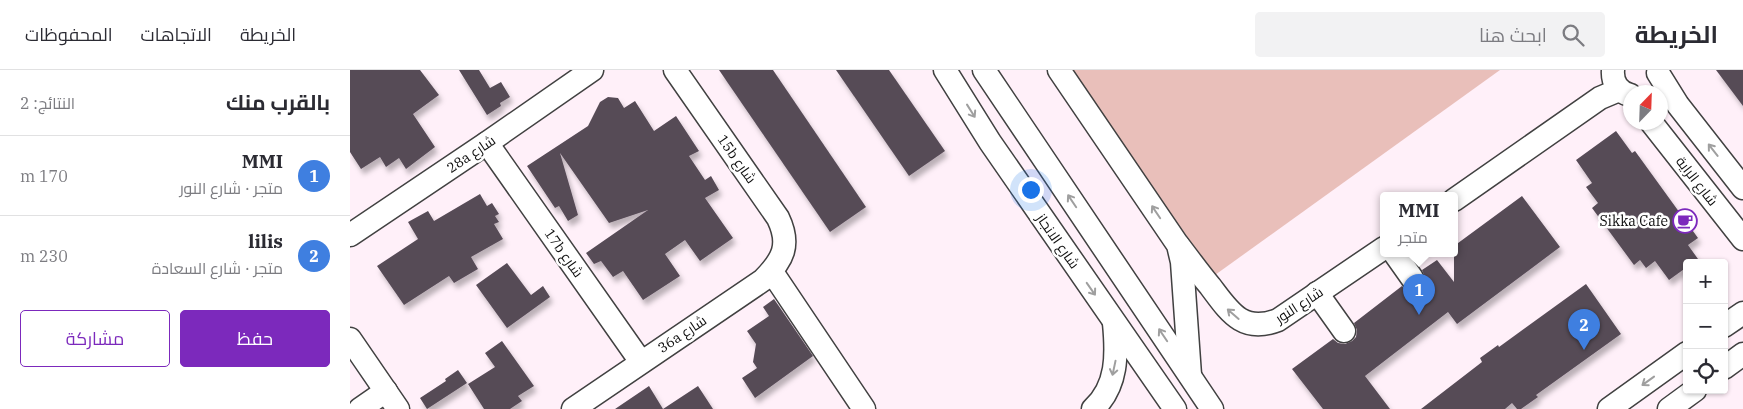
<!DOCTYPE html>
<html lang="ar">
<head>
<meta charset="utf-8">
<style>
	:root { --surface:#fff; --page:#f2f2f3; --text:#2b2b33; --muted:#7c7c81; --line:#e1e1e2; --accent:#7c29bc }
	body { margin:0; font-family:"IBM Plex Serif",Cairo,serif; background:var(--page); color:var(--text); direction:rtl }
	.controls { position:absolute; right:15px; bottom:15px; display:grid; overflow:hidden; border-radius:5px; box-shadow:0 1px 4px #0004 }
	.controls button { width:45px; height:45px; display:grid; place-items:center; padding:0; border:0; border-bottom:1px solid var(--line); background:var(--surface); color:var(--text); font:25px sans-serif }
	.compass { position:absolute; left:1273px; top:15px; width:45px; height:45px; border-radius:50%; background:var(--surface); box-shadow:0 1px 4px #0004; rotate:23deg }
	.you { position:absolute; left:680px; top:119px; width:18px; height:18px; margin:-12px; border:4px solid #fff; border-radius:50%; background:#1a73e8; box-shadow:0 0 0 8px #1a73e833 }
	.badge { display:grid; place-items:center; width:32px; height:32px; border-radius:50%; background:var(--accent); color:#fff; font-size:16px; font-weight:700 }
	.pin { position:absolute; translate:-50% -41px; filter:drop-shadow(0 1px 2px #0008) }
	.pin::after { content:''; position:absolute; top:26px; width:18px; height:15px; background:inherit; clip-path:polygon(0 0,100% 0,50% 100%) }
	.popup { position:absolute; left:1030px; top:122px; width:78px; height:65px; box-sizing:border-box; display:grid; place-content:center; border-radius:5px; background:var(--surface); filter:drop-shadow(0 1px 4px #0005); font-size:16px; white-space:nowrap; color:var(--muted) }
	.popup b { font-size:19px; color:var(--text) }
	.popup::after { content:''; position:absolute; left:50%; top:100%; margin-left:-10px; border:10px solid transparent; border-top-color:var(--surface) }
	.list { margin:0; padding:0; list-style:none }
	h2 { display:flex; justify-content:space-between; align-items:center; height:65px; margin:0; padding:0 20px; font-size:21px }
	h2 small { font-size:16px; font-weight:400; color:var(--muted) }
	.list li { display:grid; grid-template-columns:32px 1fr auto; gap:15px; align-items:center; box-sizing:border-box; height:80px; padding:0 20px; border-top:1px solid var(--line) }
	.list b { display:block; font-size:19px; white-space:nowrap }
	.list p { margin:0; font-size:16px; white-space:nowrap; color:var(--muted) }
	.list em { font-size:16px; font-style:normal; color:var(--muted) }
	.actions { display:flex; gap:10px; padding:15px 20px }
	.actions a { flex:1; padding:11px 0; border:1px solid var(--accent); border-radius:5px; text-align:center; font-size:18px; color:var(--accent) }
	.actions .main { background:var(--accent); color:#fff }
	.icon { flex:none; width:28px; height:28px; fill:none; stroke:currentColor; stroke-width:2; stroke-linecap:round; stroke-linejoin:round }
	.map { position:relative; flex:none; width:1393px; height:339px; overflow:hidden; direction:ltr }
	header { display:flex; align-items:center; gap:30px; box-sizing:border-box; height:70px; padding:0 25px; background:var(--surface); border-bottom:1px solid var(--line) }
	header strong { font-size:24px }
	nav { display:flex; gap:28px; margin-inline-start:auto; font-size:18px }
	.search { width:350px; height:45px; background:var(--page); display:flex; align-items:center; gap:12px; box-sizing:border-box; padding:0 18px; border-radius:5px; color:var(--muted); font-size:19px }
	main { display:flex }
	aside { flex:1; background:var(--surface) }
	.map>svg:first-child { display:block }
	.green { fill:#e9bfba }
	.building { fill:#574b57; filter:url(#shadow) }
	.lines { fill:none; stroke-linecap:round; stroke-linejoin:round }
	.minor-casing { stroke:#414141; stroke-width:25 }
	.minor { stroke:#fff; stroke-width:22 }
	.oneway { stroke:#9f9f9f }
	.labels { text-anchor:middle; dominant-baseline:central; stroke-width:5; stroke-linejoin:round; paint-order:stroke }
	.street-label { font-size:14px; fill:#0e0e0e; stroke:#fff }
	.poi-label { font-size:14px; fill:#0e0e0e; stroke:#fff; text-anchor:end }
</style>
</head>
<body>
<header>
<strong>الخريطة</strong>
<div class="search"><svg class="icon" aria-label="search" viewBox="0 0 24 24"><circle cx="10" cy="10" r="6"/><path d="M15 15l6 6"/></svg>ابحث هنا</div>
<nav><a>الخريطة</a><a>الاتجاهات</a><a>المحفوظات</a></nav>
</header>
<main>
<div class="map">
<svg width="1393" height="339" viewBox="0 0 1393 339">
	<defs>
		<filter id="shadow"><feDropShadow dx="3" dy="5.5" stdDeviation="2.5" flood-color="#0004"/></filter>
	</defs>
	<rect width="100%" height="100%" fill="#fff0f9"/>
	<!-- green -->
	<polygon class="green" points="716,0 1150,0 865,205"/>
	<!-- building -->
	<g class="building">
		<polygon points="0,0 70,0 89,25 63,44 85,77 56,99 49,88 36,97 30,87 11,99 0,82"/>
		<polygon points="109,0 129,0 140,18 151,12 160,27 150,33 151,36 137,45"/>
		<polygon points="369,0 423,0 516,137 480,162"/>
		<polygon points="486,0 539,0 595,81 559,106"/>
		<polygon points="1366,0 1393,0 1393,36"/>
		<polygon points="258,27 268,28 274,38 285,31 304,61 326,46 349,81 339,86 355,110 361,106 369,120 355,128 383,168 350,191 335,170 315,184 330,206 293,230 273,201 263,207 251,191 244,194 236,183 298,140 259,153 210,83 228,145 218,151 209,136 205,138 177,96 238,56 250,32"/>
		<polygon points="1266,61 1282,83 1285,81 1348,168 1338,175 1348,189 1343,193 1337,193 1337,197 1319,210 1305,191 1296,198 1290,190 1284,195 1242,138 1248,133 1236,117 1242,113 1226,90"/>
		<polygon points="130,124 137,136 142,133 149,144 145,146 149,152 144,154 153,169 121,187 128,199 104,213 99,206 54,235 27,196 68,169 58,152 78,141 84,151"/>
		<polygon points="1172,126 1210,177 1107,254 1098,242 1015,306 1040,339 973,339 942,299 983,269 988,273 995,274 1002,271 1006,267 1007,260 1004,253 1052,216 1056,220 1063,221 1070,218 1074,213 1075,207 1072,200 1087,190 1104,212 1104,176"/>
		<polygon points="157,193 181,225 193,216 200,227 157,258 126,215"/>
		<polygon points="1236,214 1271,264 1186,325 1188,327 1171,339 1167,339 1162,333 1155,339 1071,339 1132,292 1130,288 1148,275 1149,277"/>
		<polygon points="424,229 463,286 405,328 392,308 407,298 403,292 406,274 397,261 419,246 413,237"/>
		<polygon points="152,271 184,316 168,326 172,331 160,339 134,339 118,314 145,297 135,283"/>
		<polygon points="108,300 117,313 77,339 70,328 96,311 95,309"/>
		<polygon points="299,316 313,339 348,316 363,339 265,339"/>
	</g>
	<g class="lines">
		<!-- minor casing -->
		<g class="minor-casing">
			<g id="minor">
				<polyline points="595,0 640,72 825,339"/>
				<polyline points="634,0 862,339"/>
				<polyline points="709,0 828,175 832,192 840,305"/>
				<path d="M 1263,0 C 1262,13 1268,22 1280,25"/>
				<polyline points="1308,3 1328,35 1393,118"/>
				<polyline points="1301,52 1393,169"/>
				<polyline points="137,73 291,292"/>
				<polyline points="1104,130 1250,28 1269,20"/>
				<polyline points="0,165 137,73 242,0"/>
				<path d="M 829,176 C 839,189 849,203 860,216 C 879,241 892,264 928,250 L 1034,178"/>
				<polyline points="1045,184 1062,208"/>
				<polyline points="422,202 514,339"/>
				<polyline points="967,223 994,261"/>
				<polyline points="1374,256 1393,243"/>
				<polyline points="0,269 48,339"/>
				<polyline points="1374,298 1393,284"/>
				<polyline points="10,339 36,321"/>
				<path d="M 223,339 L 413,210 C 433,190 441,175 428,148 L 325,0"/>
				<path d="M 743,339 C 768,316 767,284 764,253"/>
				<polyline points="1259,339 1337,283"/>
				<polyline points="1319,339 1345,320"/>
			</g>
		</g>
		<!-- minor -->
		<use href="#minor" class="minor"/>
	</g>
	<!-- one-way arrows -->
	<defs><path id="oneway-shaft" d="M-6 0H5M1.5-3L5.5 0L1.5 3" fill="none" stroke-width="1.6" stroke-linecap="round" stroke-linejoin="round" transform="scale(1.25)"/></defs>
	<g class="oneway">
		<use href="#oneway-shaft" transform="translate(621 41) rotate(58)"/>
		<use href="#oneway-shaft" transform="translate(1363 80) rotate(-128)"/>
		<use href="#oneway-shaft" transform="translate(722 131) rotate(-124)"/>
		<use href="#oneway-shaft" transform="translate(806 142) rotate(-124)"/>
		<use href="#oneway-shaft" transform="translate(741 219) rotate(55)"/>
		<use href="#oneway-shaft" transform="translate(883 244) rotate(-139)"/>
		<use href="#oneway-shaft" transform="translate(813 265) rotate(-124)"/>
		<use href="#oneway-shaft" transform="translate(764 298) rotate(102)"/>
		<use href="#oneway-shaft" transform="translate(1298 311) rotate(144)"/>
	</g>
	<!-- icons -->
	<defs>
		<g id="cafe-ring" transform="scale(1.25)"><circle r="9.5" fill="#fff" stroke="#7c29bc" stroke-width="1.5"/><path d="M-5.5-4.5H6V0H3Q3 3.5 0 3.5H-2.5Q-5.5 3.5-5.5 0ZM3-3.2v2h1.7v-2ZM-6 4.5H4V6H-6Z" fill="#7c29bc"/></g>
	</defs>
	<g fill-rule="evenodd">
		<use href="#cafe-ring" x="1335" y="151"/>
	</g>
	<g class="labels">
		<!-- street labels -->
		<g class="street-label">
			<text transform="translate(121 84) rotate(-34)">28a شارع</text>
			<text transform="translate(387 89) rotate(55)">15b شارع</text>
			<text transform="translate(1347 111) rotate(52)">شارع الراية</text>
			<text transform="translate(708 171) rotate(55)">شارع الانجاز</text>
			<text transform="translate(214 183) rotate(55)">17b شارع</text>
			<text transform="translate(949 235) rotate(-33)">شارع النور</text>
			<text transform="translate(332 264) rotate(-34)">36a شارع</text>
		</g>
		<!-- poi labels -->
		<g class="poi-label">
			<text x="1318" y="151">Sikka Cafe</text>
		</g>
	</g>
</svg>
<div class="controls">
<button>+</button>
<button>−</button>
<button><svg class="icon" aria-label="locate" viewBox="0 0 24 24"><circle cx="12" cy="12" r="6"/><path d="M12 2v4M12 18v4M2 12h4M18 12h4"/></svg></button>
</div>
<svg class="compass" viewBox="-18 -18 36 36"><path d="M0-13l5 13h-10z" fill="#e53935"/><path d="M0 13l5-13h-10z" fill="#7c7c81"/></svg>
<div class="you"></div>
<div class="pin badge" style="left:1069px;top:245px;background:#3f7fe0">1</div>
<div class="popup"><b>MMI</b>متجر</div>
<div class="pin badge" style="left:1234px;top:280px;background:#3f7fe0">2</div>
</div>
<aside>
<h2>بالقرب منك<small>النتائج: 2</small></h2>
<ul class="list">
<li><span class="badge" style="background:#3f7fe0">1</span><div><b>MMI</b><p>متجر · شارع النور</p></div><em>170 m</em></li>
<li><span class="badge" style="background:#3f7fe0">2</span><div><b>lilis</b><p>متجر · شارع السعادة</p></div><em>230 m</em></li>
</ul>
<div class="actions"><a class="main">حفظ</a><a>مشاركة</a></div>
</aside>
</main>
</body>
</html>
